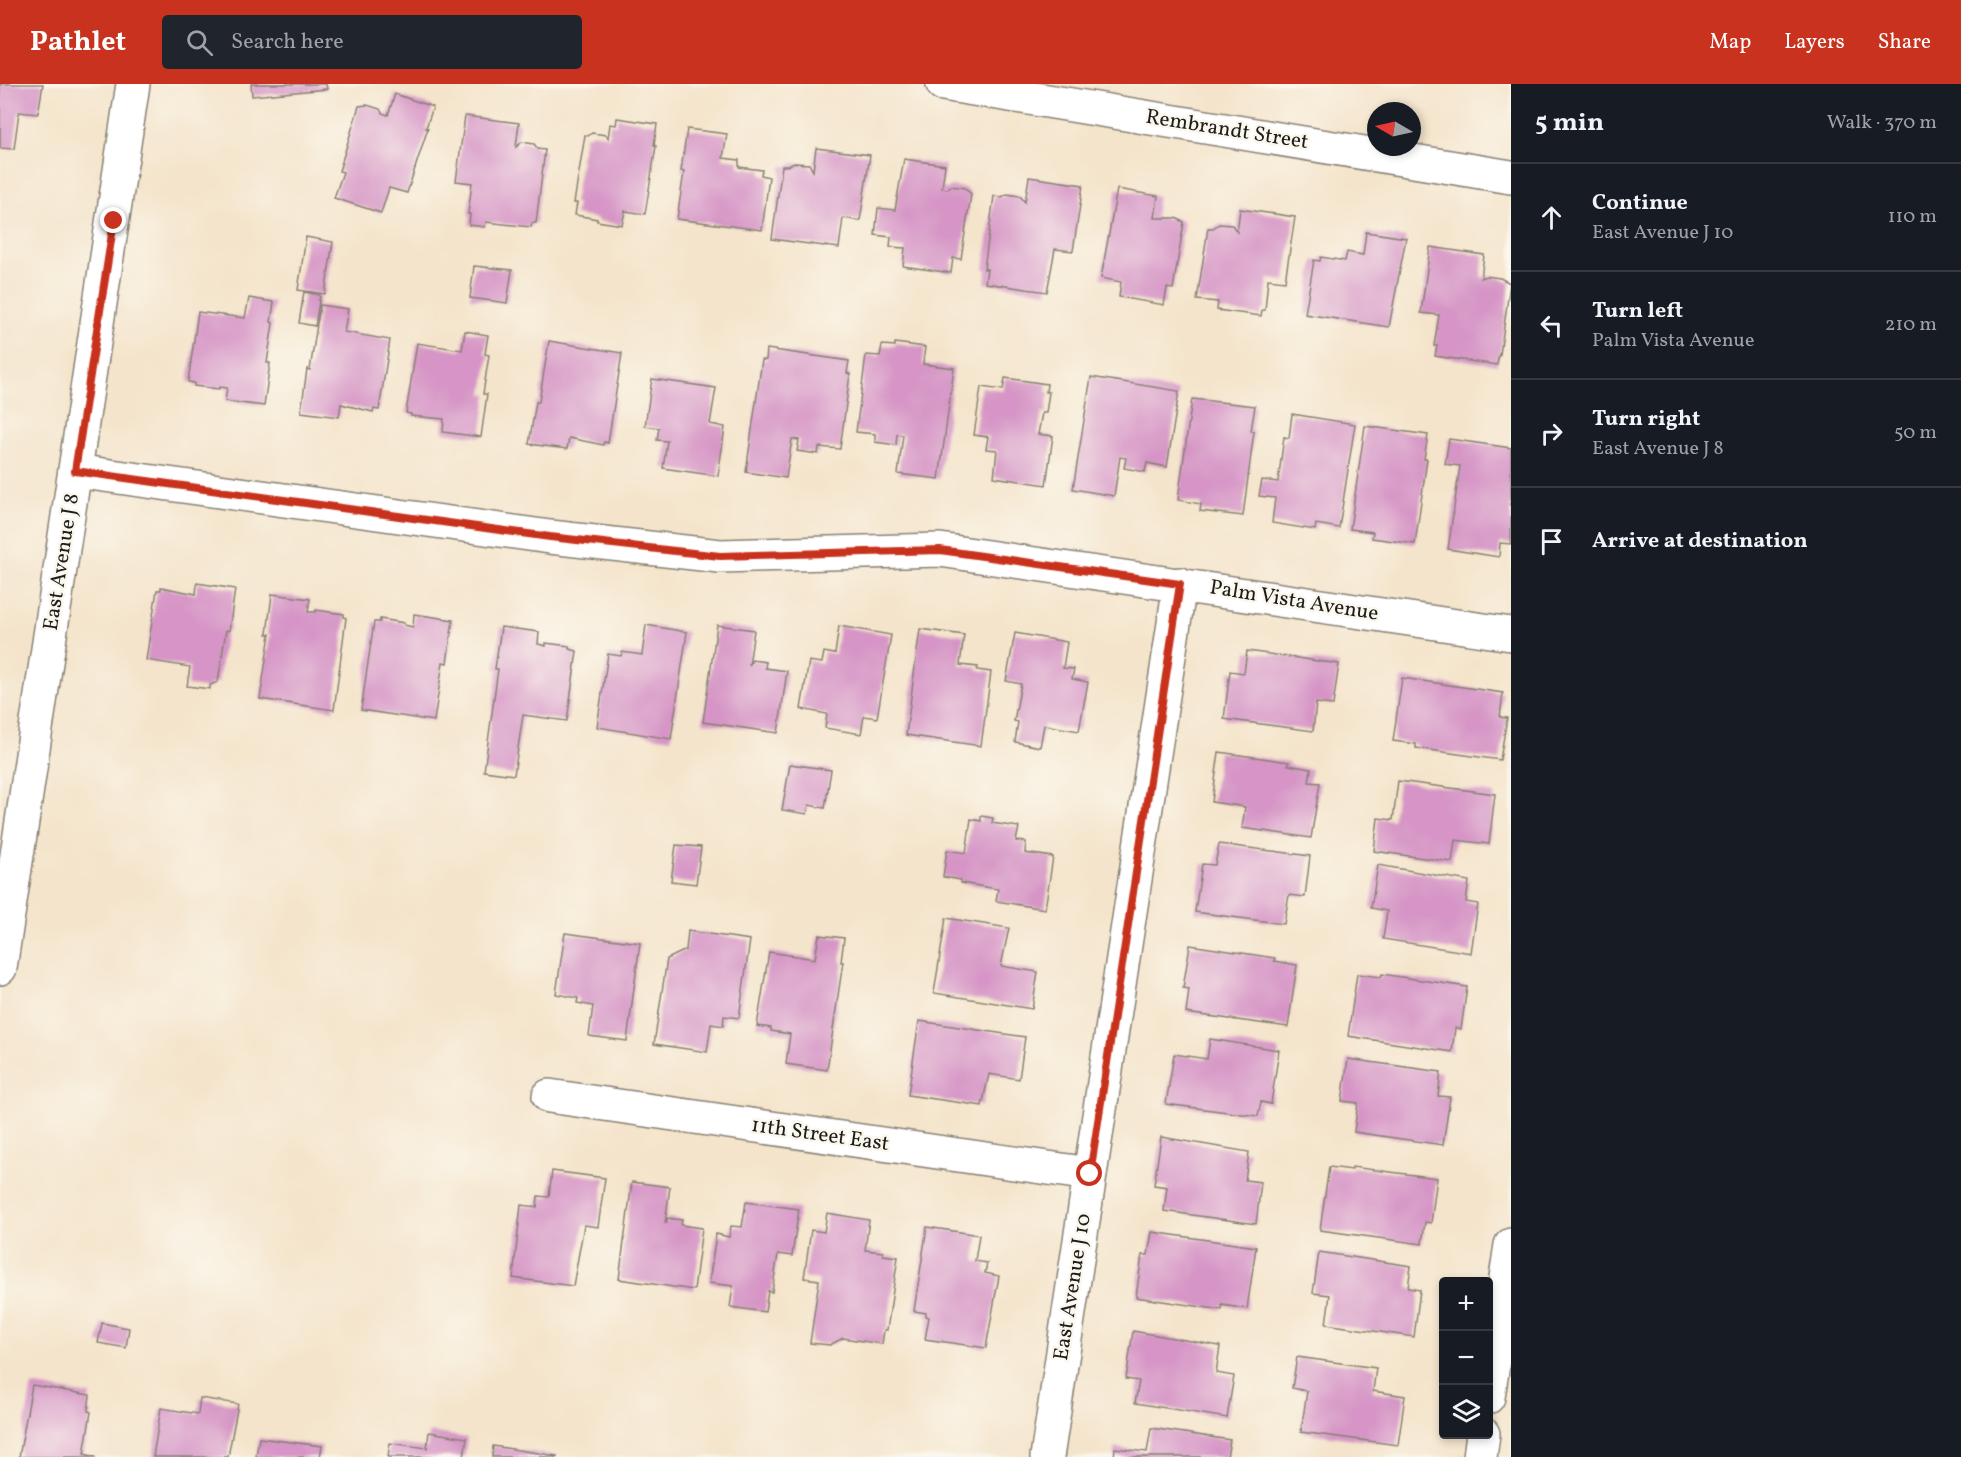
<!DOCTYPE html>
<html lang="en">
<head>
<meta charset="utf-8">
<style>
	:root { --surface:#171b24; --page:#20242c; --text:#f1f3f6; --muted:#9ea1a6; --line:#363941; --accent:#c8321e }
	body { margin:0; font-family:Vollkorn,serif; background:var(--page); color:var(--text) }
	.controls { position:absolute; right:18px; bottom:18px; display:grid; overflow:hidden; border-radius:6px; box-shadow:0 3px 9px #0003 }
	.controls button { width:54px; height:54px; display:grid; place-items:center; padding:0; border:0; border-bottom:2px solid var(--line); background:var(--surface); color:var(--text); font:30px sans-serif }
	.compass { position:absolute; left:1367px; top:18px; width:54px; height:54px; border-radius:50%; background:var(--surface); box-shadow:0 3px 9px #0003; rotate:279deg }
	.stop { position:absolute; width:18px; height:18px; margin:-14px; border:4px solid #c8321e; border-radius:50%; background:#fff }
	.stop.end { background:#c8321e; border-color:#fff; box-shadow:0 2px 6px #0008 }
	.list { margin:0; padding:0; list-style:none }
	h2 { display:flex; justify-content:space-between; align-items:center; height:78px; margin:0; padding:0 24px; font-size:26px }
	h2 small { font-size:20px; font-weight:400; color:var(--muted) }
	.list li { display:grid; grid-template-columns:39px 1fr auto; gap:18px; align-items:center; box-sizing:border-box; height:108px; padding:0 24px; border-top:2px solid var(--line) }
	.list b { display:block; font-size:22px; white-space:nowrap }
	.list p { margin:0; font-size:20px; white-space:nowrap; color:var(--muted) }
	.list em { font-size:20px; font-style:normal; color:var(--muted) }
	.icon { flex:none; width:33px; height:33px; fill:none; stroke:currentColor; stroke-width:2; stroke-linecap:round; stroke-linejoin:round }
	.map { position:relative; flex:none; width:1511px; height:1373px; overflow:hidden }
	header { display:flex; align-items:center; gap:36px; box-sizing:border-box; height:84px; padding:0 30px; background:var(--accent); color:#fff }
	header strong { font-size:28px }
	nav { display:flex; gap:33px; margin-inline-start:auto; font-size:21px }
	.search { width:420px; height:54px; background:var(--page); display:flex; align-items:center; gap:15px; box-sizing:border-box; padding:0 21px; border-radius:6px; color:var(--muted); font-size:22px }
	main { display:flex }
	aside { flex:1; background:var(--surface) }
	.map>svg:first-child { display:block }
	.building { fill:#d695c6 }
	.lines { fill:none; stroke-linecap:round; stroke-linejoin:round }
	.street-casing { stroke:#888074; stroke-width:36 }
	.secondary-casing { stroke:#888074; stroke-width:36 }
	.street { stroke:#fff; stroke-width:33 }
	.secondary { stroke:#fff; stroke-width:33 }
	.route { stroke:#c8321e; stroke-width:8 }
	.labels { text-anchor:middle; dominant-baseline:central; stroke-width:5; stroke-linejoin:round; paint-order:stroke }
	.street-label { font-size:21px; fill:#1c1c1c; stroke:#fbf7ec }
</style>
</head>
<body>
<header>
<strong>Pathlet</strong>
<div class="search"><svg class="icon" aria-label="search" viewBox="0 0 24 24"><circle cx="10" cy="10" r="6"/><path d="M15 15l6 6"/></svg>Search here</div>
<nav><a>Map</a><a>Layers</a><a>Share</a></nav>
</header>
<main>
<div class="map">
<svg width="1511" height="1373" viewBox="0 0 1511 1373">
	<rect width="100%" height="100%" fill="#fbf7ec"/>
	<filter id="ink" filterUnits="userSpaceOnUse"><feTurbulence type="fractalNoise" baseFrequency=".0167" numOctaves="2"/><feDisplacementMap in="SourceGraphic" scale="12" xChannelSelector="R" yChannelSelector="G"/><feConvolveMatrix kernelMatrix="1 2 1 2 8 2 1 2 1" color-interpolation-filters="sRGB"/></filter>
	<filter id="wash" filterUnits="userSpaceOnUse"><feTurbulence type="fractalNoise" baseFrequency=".008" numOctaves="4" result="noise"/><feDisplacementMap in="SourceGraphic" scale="24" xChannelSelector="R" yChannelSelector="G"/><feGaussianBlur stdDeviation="1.35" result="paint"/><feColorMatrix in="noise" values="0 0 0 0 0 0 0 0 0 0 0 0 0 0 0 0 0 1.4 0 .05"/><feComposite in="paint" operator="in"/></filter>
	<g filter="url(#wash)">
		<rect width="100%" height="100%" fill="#f4e4cb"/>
		<g id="blocks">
			<!-- building -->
			<g class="building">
				<polygon points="0,0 43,0 38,30 19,28 14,65 0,64"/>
				<polygon points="251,0 326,0 327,5 252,12"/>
				<polygon points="395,10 433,23 426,44 428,44 407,109 389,104 381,129 334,114 343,88 339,87 359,22 367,21 380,25 382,29 388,31"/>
				<polygon points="465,32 519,39 516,63 522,58 534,60 538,65 545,66 536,139 532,139 531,143 486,138 485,143 469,141 470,130 468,130 472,99 456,97"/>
				<polygon points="617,34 657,40 654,61 656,62 645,130 625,127 622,141 597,137 597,135 575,131 577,119 574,119 585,51 588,52 592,49 606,51 608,54 610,40 616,41"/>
				<polygon points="687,45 727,50 723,74 739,76 739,83 762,86 761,91 769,93 762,146 677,135 684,88 681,87"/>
				<polygon points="816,64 870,71 860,137 843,134 839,164 772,155 782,82 788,82 794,79 809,80 813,87"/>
				<polygon points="904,75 945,81 942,104 947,105 951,102 965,104 971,110 961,175 953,174 951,189 903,182 905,164 890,163 891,153 875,151 878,124 895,126"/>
				<polygon points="1029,93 1083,101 1073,167 1055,165 1047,208 985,199 987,185 984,185 994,112 1002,113 1007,110 1020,112 1025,118"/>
				<polygon points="1117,105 1158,112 1155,134 1176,134 1184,138 1173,205 1167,204 1164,221 1119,213 1121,198 1101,194"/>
				<polygon points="1240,125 1295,133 1285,197 1268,195 1265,226 1262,226 1261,232 1217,226 1218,218 1197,216 1208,144 1213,144 1219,140 1232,141 1237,148"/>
				<polygon points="1366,148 1406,154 1389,243 1305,230 1314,176 1320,177 1321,173 1345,177 1347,168 1363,171"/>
				<polygon points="306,153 333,158 325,210 298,206"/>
				<polygon points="1430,163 1484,171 1481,194 1486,192 1500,194 1510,199 1500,271 1499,270 1497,281 1435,272 1437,262 1434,262 1439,231 1421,229"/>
				<polygon points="474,182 512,186 507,219 470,214"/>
				<polygon points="304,208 320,211 315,242 299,239"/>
				<polygon points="249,214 274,218 271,238 273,239 267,279 270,279 264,322 225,317 227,304 219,303 219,305 194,302 194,299 188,298 198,228 245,234"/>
				<polygon points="320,221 348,225 344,248 390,256 379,326 374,325 373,328 341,320 339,333 301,328 307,285 310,286"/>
				<polygon points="465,247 488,251 485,270 489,271 483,310 487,310 481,353 443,348 444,335 411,332 411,330 406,329 417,259 462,266"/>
				<polygon points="549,257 622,269 608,359 604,358 603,361 569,354 567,365 529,360 536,318 539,318"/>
				<polygon points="895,259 925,263 923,280 954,284 939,395 898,390 903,351 897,350 896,361 875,358 875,350 856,348 866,271 880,272 882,261 895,262"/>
				<polygon points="767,265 849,277 847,289 850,290 840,365 819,363 818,370 797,367 799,356 792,355 786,394 746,388 762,276 766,276"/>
				<polygon points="1091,293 1179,307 1167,383 1147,379 1145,388 1124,384 1126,374 1120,373 1114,412 1073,405"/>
				<polygon points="1005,294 1047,300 1046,308 1049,308 1046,329 1042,329 1038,350 1053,352 1046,401 994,393 997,366 986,365 988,353 974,351 981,303 1003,306"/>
				<polygon points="652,295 716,304 710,340 725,343 718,392 663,384 667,357 657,356 659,344 645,342"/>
				<polygon points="1192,315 1255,322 1251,347 1254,347 1243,432 1200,427 1201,420 1178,416"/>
				<polygon points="1292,330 1355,340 1339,444 1316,440 1315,446 1272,439 1275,414 1259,412 1262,396 1278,398 1284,353 1289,354"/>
				<polygon points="1365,342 1428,351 1424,375 1427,375 1415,460 1372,454 1373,448 1350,445"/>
				<polygon points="1449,355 1511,364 1511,460 1500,459 1499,473 1448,465 1460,382 1445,380"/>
				<polygon points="197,499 235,505 229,547 226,546 218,598 210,601 210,605 187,602 190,583 146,576 157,506 161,506 161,503 196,510"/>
				<polygon points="272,510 310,515 308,528 316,528 316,526 344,530 344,533 346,534 334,626 260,615 270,550 267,550"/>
				<polygon points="414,530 453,536 447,579 443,578 434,637 361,626 374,538 380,538 380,535 404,539 404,541 413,543"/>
				<polygon points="646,541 687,548 671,655 597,643 608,570 621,572 622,568 642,571"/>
				<polygon points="717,541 754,546 749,582 752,576 766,578 765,584 787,587 778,649 703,638"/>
				<polygon points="839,542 891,551 877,634 864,632 861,650 825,644 827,630 801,625 809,577 822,579 824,568 835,570"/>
				<polygon points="501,543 539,548 538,560 546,562 546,559 569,562 569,565 577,567 567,637 523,631 514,691 484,687 498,585 495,585"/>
				<polygon points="920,545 964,551 960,581 978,583 977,586 991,588 981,662 906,651"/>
				<polygon points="1015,549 1067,558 1063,584 1074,585 1072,595 1088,598 1079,647 1044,641 1040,663 1015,658 1018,638 1014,637 1021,600 1006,597"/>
				<polygon points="1247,567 1339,580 1333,621 1316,619 1313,647 1224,635 1230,587 1244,589"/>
				<polygon points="1402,594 1503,609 1500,633 1507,634 1500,676 1416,664 1416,660 1393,657"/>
				<polygon points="1219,668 1289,678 1288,681 1311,685 1309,698 1320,699 1311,754 1242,744 1245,723 1212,718"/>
				<polygon points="790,680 831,686 825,724 809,721 807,730 782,726"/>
				<polygon points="1398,697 1495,710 1489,760 1455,756 1452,778 1374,767 1378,734 1393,736"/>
				<polygon points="981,732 993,734 992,739 1019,743 1016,757 1026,758 1025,769 1053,773 1045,825 996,817 998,805 961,799 961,796 943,793 947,766 966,769 971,735 981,737"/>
				<polygon points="1219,760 1310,772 1305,813 1289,811 1284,840 1195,828 1202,780 1215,781"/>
				<polygon points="676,761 701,763 696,800 671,797"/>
				<polygon points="1378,781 1469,797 1466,818 1478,820 1471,869 1383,855 1387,827 1371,824"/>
				<polygon points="946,834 1009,844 1001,882 1038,888 1032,925 934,909"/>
				<polygon points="688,847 750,856 739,934 724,932 723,942 711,940 707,968 654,960 667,875 686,866"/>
				<polygon points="565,849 640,859 627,957 589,952 593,922 577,919 578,914 556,910"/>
				<polygon points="819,851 844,854 841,878 843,878 827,986 786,980 790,950 771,947 771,944 757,942 769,868 815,875"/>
				<polygon points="1190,861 1275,874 1274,877 1297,881 1288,943 1186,929 1189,905 1183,904"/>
				<polygon points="1357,890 1381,893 1382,890 1467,903 1461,945 1455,944 1452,968 1348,952"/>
				<polygon points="919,937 1025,953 1019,995 989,990 982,1022 908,1011"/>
				<polygon points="1210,955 1279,966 1271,1020 1261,1018 1258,1032 1166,1020 1174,970 1207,975"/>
				<polygon points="1348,975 1441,988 1438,1012 1450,1013 1443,1061 1354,1048 1358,1019 1342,1017"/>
				<polygon points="1161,1053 1249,1068 1245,1096 1261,1098 1256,1140 1164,1127 1167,1103 1154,1101"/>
				<polygon points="1329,1083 1352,1086 1352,1083 1437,1094 1431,1139 1425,1138 1422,1160 1320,1146"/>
				<polygon points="552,1087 605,1094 598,1143 584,1141 573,1202 513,1194 521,1121 537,1123 538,1112 549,1113"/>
				<polygon points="632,1098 670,1103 665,1139 667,1139 667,1134 682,1136 681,1141 702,1144 694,1206 619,1195"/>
				<polygon points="746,1118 799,1125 792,1172 778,1170 772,1208 768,1207 765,1228 730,1223 733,1202 709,1199 716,1150 729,1153 731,1142 742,1143"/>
				<polygon points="827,1129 869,1136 865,1166 883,1168 883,1171 898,1173 887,1246 884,1246 882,1260 843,1254 830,1261 810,1259 819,1196 804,1194 811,1146 824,1148"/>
				<polygon points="927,1143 979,1151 975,1177 987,1179 985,1189 999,1192 986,1264 925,1255 929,1233 926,1232 926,1229 914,1227"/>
				<polygon points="1152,1148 1256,1163 1247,1225 1222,1221 1222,1226 1136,1213 1142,1171 1148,1171"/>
				<polygon points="1319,1168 1411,1182 1408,1204 1420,1206 1414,1253 1326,1240 1330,1211 1313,1209"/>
				<polygon points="102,1239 129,1244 126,1264 98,1259"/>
				<polygon points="1133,1247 1220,1262 1216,1289 1234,1292 1227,1334 1135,1319 1139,1297 1126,1295"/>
				<polygon points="1297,1273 1376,1284 1373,1307 1405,1312 1398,1361 1301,1348 1307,1307 1292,1304"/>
				<polygon points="32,1301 90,1311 88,1327 91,1328 84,1370 96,1373 19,1373"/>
				<polygon points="200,1314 238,1320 228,1373 153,1373 161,1324 198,1330"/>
				<polygon points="1151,1344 1230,1356 1227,1373 1114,1373 1115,1364 1147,1368"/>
				<polygon points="429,1348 467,1354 464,1373 388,1373 390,1359 427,1364"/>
				<polygon points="259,1354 322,1362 320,1373 256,1373"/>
				<polygon points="493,1362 557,1372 556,1373 492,1373"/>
			</g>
		</g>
	</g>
	<g filter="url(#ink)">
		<use href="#blocks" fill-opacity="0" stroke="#888074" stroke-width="1.5"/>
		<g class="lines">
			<!-- street casing -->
			<g class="street-casing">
				<g id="street">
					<polyline points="943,0 1511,93"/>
					<polyline points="75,387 550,453 720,472 940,466 1511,550"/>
					<polyline points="549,1012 1090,1090"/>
					<polyline points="1488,1313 1511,1161"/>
					<polyline points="1047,1373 1180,500"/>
					<polyline points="1480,1373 1483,1350"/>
				</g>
			</g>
			<!-- secondary casing -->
			<g class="secondary-casing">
				<polyline id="secondary" points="0,884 133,0"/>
			</g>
			<!-- street -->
			<use href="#street" class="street"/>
			<!-- secondary -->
			<use href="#secondary" class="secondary"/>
		</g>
	</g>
	<g class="lines" filter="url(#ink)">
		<!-- route -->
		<polyline class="route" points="114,137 75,387 550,453 720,472 940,466 1180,500 1090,1090"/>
	</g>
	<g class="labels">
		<!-- street labels -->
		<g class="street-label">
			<text transform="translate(1227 46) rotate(9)">Rembrandt Street</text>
			<text transform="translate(62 478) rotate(-81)">East Avenue J 8</text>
			<text transform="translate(1294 517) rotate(9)">Palm Vista Avenue</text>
			<text transform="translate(820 1051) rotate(8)">11th Street East</text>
			<text transform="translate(1073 1203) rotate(-81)">East Avenue J 10</text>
		</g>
	</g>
</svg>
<div class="controls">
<button>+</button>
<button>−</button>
<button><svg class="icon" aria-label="layers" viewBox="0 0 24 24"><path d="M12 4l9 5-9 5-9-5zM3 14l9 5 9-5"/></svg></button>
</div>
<svg class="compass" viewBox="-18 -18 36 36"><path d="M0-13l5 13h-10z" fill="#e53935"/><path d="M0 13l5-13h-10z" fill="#9ea1a6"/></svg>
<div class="stop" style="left:1090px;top:1090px"></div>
<div class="stop end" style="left:114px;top:137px"></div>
</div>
<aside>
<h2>5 min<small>Walk · 370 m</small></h2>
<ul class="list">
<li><svg class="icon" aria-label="ahead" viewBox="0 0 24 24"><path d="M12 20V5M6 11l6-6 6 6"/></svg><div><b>Continue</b><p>East Avenue J 10</p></div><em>110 m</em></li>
<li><svg class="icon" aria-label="left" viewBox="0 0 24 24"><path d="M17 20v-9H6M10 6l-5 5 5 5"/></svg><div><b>Turn left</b><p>Palm Vista Avenue</p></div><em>210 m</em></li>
<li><svg class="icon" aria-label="right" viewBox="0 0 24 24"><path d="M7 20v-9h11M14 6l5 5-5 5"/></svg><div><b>Turn right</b><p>East Avenue J 8</p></div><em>50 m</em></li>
<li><svg class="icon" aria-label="arrive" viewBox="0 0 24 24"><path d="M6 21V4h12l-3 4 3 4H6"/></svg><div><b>Arrive at destination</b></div></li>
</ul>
</aside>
</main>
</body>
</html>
